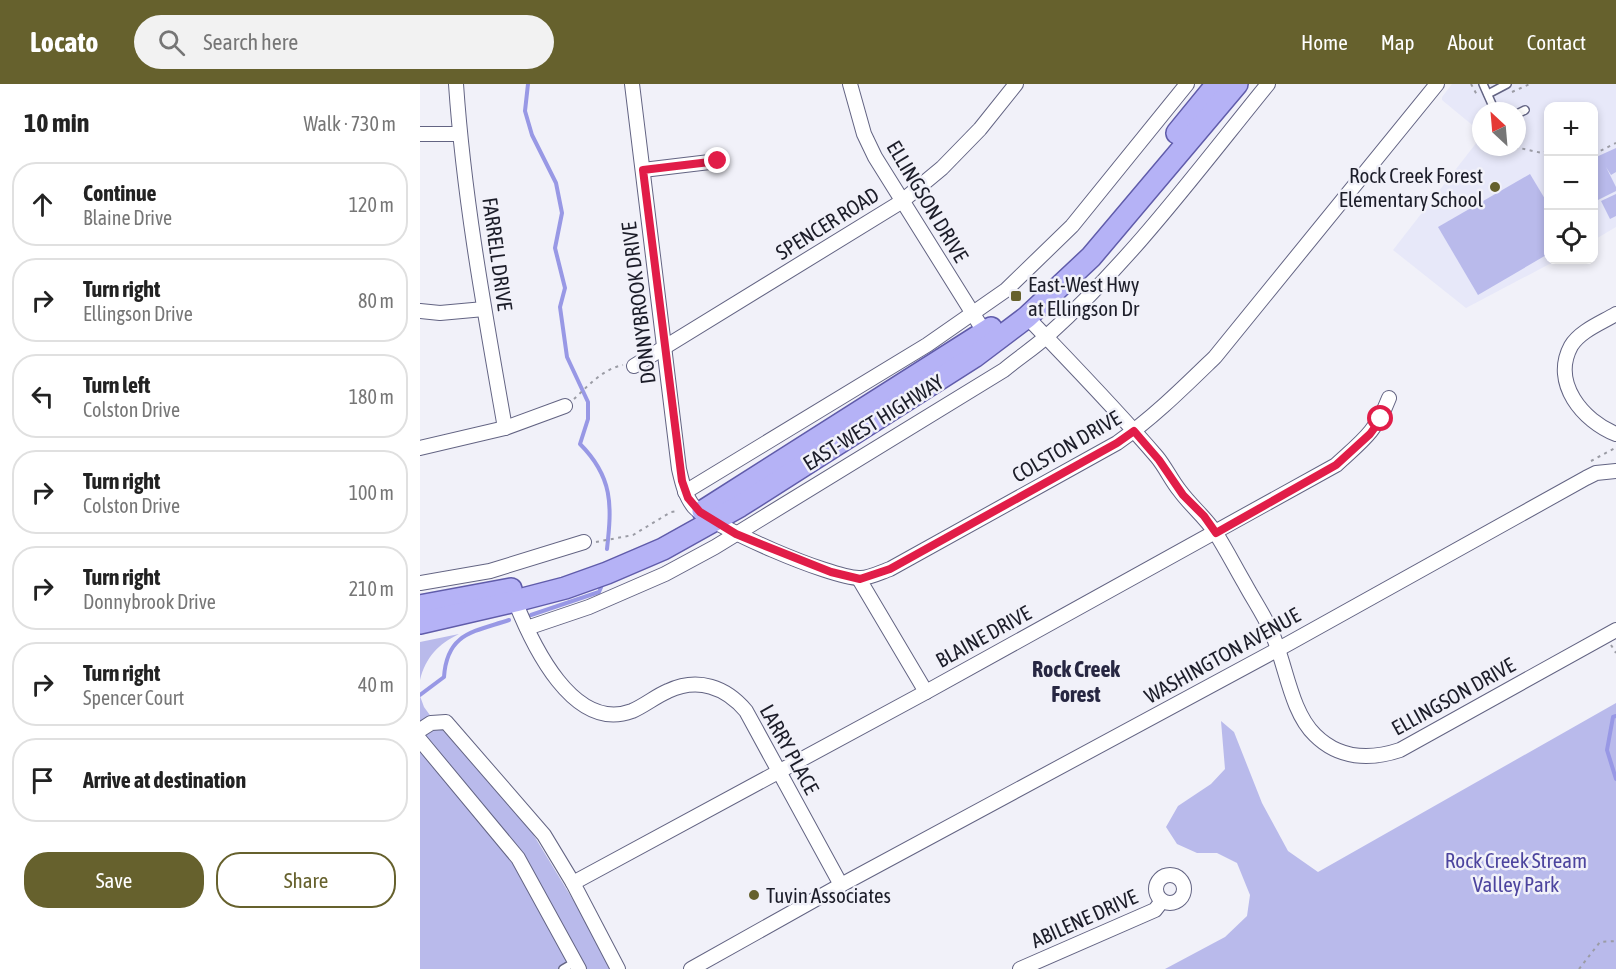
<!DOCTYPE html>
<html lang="en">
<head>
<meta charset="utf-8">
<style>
	:root { --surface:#fff; --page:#f2f2f2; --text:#222; --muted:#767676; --line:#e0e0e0; --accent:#66612d }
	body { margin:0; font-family:"Asap Condensed",sans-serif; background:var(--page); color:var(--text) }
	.controls { position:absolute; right:18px; top:18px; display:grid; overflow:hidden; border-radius:12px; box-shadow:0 3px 9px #0003 }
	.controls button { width:54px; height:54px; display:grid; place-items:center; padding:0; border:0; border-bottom:2px solid var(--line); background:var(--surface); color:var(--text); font:30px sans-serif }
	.compass { position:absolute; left:1052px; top:18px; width:54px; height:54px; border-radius:50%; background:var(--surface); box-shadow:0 3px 9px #0003; rotate:334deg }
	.stop { position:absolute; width:18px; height:18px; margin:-14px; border:4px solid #e11d48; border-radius:50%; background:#fff }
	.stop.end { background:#e11d48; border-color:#fff; box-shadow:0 2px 6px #0008 }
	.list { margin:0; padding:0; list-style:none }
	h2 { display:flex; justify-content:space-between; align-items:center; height:78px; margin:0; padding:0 24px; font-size:26px }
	h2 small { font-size:20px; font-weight:400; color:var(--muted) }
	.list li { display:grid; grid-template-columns:39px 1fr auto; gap:18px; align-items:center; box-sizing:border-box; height:84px; margin:0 12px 12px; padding:0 12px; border:2px solid var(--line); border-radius:24px }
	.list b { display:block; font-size:22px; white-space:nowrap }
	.list p { margin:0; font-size:20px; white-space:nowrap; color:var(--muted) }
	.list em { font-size:20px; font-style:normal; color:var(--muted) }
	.actions { display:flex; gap:12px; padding:18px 24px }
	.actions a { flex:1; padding:14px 0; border:2px solid var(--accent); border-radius:24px; text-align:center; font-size:21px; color:var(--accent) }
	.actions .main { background:var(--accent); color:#fff }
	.icon { flex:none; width:33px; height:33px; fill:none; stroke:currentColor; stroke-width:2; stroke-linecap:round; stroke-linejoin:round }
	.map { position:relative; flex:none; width:1196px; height:885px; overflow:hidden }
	header { display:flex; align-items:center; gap:36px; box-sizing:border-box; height:84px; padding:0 30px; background:var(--accent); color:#fff }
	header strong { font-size:28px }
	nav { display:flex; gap:33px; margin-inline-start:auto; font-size:21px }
	.search { width:420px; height:54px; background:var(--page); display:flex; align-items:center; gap:15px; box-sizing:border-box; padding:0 21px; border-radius:33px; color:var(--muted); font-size:22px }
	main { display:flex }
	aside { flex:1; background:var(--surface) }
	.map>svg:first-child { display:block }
	.built { fill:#e7e8f9; fill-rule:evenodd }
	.green { fill:#b9baeb }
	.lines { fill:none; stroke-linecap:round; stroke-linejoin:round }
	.stream { stroke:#9898e5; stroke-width:4 }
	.lane-casing { stroke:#636483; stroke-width:10 }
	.street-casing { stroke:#636483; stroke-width:16 }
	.primary-casing { stroke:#605caa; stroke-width:24 }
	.path { stroke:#9b9ca5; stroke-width:2; stroke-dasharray:3 4.5; stroke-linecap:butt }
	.lane { stroke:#fff; stroke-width:7 }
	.street { stroke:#fff; stroke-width:14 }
	.primary { stroke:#b5b2f6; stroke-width:21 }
	.route { stroke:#e11d48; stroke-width:8 }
	.poi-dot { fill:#66612d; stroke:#f1f1f9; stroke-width:2 }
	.labels { text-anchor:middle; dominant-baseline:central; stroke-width:5; stroke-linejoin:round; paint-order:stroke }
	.poi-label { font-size:21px; fill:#1c1d29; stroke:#f1f1f9; text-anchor:start }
	.street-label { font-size:21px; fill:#1c1d29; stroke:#f1f1f9 }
	.park-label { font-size:21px; fill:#4c449e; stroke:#f1f1f9 }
	.neighbourhood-label { font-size:22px; font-weight:bold; fill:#272742; stroke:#f1f1f9 }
</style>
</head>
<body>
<header>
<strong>Locato</strong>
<div class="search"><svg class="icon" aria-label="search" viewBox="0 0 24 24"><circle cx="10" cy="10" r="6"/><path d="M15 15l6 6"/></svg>Search here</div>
<nav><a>Home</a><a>Map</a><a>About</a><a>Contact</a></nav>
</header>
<main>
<aside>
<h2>10 min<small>Walk · 730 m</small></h2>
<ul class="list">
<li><svg class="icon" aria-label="ahead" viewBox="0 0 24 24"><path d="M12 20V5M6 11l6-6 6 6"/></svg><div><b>Continue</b><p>Blaine Drive</p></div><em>120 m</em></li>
<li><svg class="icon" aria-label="right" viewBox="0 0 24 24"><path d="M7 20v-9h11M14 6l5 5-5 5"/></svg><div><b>Turn right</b><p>Ellingson Drive</p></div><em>80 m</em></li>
<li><svg class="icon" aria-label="left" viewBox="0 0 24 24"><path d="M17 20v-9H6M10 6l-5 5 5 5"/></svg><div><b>Turn left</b><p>Colston Drive</p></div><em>180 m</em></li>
<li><svg class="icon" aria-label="right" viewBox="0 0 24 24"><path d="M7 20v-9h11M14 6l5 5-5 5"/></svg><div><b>Turn right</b><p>Colston Drive</p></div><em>100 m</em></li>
<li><svg class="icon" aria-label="right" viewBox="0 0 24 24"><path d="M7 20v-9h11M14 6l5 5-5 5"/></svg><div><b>Turn right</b><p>Donnybrook Drive</p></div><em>210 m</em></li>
<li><svg class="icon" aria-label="right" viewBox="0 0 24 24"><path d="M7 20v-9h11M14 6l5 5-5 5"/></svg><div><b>Turn right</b><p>Spencer Court</p></div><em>40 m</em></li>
<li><svg class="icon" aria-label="arrive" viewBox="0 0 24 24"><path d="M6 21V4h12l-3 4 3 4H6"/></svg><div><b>Arrive at destination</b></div></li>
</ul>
<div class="actions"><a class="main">Save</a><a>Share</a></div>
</aside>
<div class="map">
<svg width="1196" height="885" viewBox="0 0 1196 885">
	<rect width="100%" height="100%" fill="#f1f1f9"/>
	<!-- built -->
	<path class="built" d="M 1032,0 L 1196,0 L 1196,143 L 1174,156 L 1174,22 L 1128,22 L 1128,176 L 1137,176 L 1046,224 L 973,166 L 1057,58 L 1055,46 L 1051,40 L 1022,16 L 1022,13 ZM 1061,27 L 1097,27 L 1097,63 L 1061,63 Z"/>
	<!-- green -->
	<g class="green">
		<polygon points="1196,64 1196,88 1191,91 1186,83 1196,103 1196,107 1174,118 1174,74"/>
		<polygon points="1110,90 1128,120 1128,170 1058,211 1018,143"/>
		<polygon points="1196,110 1196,132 1190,135 1181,117"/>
		<path d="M 39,550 C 18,560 6,573 0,596 L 0,558 Z"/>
		<polygon points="0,612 4,623 12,634 110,745 195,885 0,885"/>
		<polygon points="1196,619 1196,885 745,885 805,853 827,832 830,811 817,779 797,769 777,769 757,760 746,743 758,722 791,700 805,685 801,637 814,648 842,719 868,767 898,788"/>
	</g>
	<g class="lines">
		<!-- stream -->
		<g class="stream">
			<path d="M 108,0 L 105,27 L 112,51 L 136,99 L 142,129 L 135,164 L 145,204 L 140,223 L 147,273 L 168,318 L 168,335 L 160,360 C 193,393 192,421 187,465"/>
			<polyline points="111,531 179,508 182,501"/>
			<path d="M 0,611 L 24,593 C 27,549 53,548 89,536"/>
			<polyline points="1196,632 1193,633 1187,666 1196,695"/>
		</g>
		<!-- lane casing -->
		<g class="lane-casing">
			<g id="lane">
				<polyline points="1063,0 1075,27"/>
				<polyline points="1068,10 1087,0"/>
				<polyline points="1097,30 1105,26"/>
				<polyline points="143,885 155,878"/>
			</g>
		</g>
		<!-- street casing -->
		<g class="street-casing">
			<g id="street">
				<path d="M 36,0 C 44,116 65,230 85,344"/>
				<path d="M 212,0 L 259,385 C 262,398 265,412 274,423 C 292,443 411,494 439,494 C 448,495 461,488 470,485 L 697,359 C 733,334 764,303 795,273 L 1017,0"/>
				<polyline points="430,0 444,50 455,73 565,249"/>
				<polyline points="0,50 39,50"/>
				<polyline points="223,86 298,77"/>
				<polyline points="0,227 20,229 64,225"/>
				<path d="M 1196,230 C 1181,239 1160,247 1151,262 C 1131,299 1163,337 1196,350"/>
				<path d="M 607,233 C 651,279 696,325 737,373 C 746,384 751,396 760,407 C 771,422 785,433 795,448 C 806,465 815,483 825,500 C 833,515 844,531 851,547 C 866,579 870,627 895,651 C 919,675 950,676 980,666 L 1196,546"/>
				<polyline points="214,282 481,118 522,84 560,45 596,0"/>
				<polyline points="0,364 85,344 145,322"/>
				<polyline points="265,408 507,261 586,206 652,142 767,0"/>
				<polyline points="439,495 506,608"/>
				<polyline points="0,499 70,487 164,458"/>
				<path d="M 95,517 C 112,560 153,649 212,627 C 224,622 236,612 248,607 C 278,593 306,603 326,627 L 421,801"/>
				<path d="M 107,544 L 169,523 L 245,490 L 295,463 L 584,286 C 598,274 614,264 627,252 C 711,177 778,86 848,0"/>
				<polyline points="0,646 11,639 26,638 124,751 153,799 198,885"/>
				<polyline points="0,656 98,774 159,885"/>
				<circle cx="750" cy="805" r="14"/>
				<path d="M 153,799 L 506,608 L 916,381 C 942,357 956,348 969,314"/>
				<polyline points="271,885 421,801 866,561 1166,394 1176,389 1196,387"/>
				<polyline points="600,885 735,826 742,817"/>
			</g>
		</g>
		<!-- primary casing -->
		<g class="primary-casing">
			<g id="primary">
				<polyline points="757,49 797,0"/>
				<polyline points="283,427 571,244"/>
				<polyline points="0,522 91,505"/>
				<polyline points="0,539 95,517 145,504 187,489 243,465 320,422 554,273 607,233 671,173 817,0"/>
			</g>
		</g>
		<!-- path -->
		<g class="path">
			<polyline points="1051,0 1057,11"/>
			<polyline points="1092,8 1110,0"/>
			<polyline points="1095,63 1122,69 1128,66"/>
			<polyline points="1174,70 1196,59"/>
			<path d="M 154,315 C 169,301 183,285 203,281"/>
			<polyline points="1171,377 1195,364"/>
			<polyline points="176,458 213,451 251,428 258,427"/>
			<polyline points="1191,561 1196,569"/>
			<polyline points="1159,885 1180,858 1196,857"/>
		</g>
		<!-- lane -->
		<use href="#lane" class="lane"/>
		<!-- street -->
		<use href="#street" class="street"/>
		<!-- primary -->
		<use href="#primary" class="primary"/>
	</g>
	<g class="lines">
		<!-- route -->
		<polyline class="route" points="298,77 223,86 262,397 268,414 280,428 316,450 338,459 411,488 440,495 470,485 697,359 714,347 739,376 763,411 784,432 796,449 916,381 950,350 961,335"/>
	</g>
	<!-- markers -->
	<g class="poi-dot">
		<circle cx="1075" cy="103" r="6"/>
		<rect x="590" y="206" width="12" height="12" rx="3"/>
		<circle cx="334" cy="811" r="6"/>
	</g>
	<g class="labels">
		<!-- poi labels -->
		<g class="poi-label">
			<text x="1063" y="91" text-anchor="end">Rock Creek Forest<tspan x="1063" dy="24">Elementary School</tspan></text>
			<text x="608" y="200">East-West Hwy<tspan x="608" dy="24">at Ellingson Dr</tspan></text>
			<text x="346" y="811">Tuvin Associates</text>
		</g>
		<!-- street labels -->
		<g class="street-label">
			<text transform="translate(508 117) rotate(59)">ELLINGSON DRIVE</text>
			<text transform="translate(407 139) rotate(-32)">SPENCER ROAD</text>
			<text transform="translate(78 170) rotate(82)">FARRELL DRIVE</text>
			<text transform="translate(218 219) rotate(-97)">DONNYBROOK DRIVE</text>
			<text transform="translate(453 338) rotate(-32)">EAST-WEST HIGHWAY</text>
			<text transform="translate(646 362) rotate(-30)">COLSTON DRIVE</text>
			<text transform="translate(563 552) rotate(-29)">BLAINE DRIVE</text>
			<text transform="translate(802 571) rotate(-29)">WASHINGTON AVENUE</text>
			<text transform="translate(1033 612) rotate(-29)">ELLINGSON DRIVE</text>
			<text transform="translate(370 665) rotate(61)">LARRY PLACE</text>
			<text transform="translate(664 834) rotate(-24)">ABILENE DRIVE</text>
		</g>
		<!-- park labels -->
		<g class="park-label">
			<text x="1096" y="776">Rock Creek Stream<tspan x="1096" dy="24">Valley Park</tspan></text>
		</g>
		<!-- neighbourhood labels -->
		<g class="neighbourhood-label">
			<text x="656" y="585">Rock Creek<tspan x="656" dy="25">Forest</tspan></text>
		</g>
	</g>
</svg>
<div class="controls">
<button>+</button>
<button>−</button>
<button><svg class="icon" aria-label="locate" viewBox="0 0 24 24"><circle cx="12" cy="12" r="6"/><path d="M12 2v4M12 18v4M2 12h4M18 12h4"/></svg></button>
</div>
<svg class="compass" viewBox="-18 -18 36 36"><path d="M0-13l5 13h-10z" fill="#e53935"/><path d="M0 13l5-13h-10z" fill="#767676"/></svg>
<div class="stop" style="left:961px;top:335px"></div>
<div class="stop end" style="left:298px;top:77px"></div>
</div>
</main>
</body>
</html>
